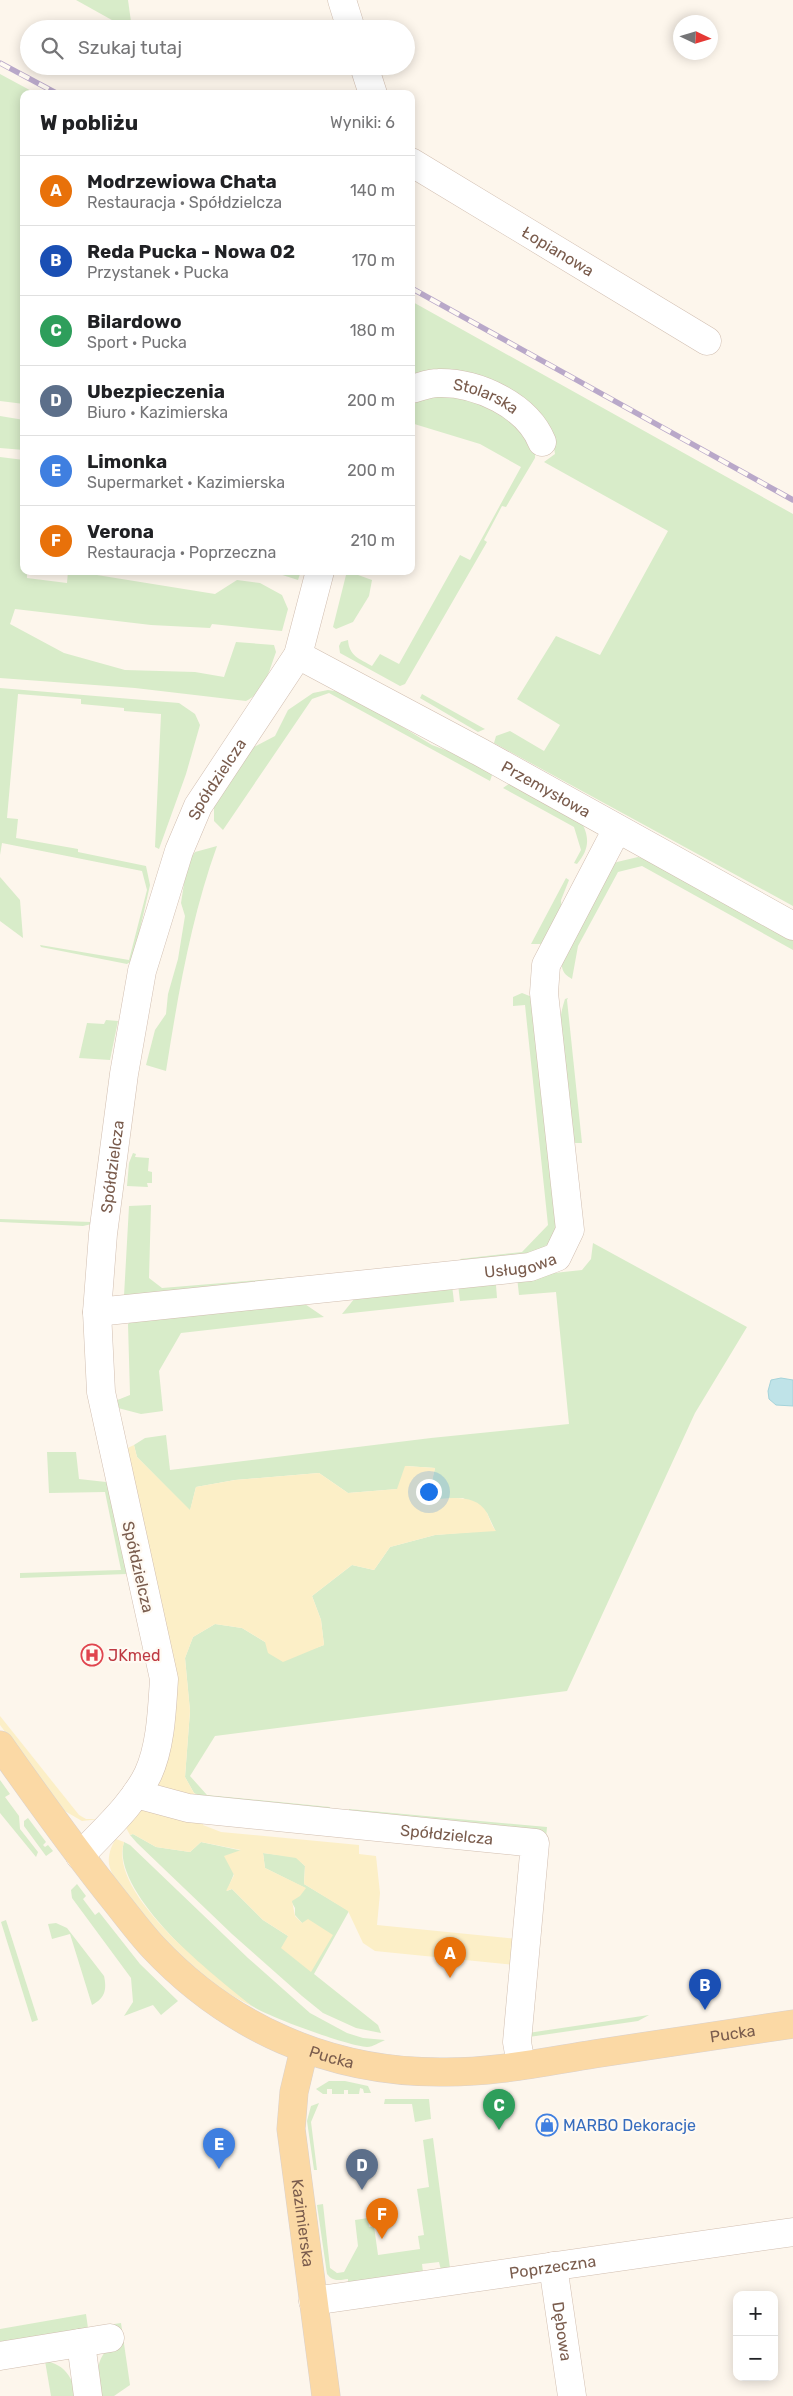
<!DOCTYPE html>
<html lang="pl">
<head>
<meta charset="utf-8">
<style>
	:root { --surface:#fff; --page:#f2f2f2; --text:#202124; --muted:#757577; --line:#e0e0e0; --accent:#ea580c }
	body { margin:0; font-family:Rubik,sans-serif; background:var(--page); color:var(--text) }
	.controls { position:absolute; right:15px; bottom:15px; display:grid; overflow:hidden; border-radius:10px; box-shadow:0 2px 12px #0003 }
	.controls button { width:45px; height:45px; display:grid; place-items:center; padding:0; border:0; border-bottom:1px solid var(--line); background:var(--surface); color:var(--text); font:25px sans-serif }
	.compass { position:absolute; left:673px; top:15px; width:45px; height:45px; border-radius:50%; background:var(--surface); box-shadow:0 2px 12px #0003; rotate:94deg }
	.you { position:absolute; left:428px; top:1491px; width:18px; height:18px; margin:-12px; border:4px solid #fff; border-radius:50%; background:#1a73e8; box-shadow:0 0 0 8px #1a73e833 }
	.badge { display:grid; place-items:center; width:32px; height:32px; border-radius:50%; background:var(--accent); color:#fff; font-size:16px; font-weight:700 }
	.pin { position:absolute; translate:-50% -41px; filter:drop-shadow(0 1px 2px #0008) }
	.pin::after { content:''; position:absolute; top:26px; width:18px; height:15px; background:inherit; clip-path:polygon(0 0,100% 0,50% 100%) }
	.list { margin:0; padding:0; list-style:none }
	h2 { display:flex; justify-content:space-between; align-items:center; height:65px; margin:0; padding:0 20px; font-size:21px }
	h2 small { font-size:16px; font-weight:400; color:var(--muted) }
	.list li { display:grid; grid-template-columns:32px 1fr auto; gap:15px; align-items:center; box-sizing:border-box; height:70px; padding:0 20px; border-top:1px solid var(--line) }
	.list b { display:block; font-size:19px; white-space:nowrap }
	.list p { margin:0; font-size:16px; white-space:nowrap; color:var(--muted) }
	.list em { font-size:16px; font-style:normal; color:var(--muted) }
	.icon { flex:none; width:28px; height:28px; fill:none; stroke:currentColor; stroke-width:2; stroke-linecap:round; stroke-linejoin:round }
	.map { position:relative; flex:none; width:793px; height:2396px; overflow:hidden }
	.search { position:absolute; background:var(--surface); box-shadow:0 2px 12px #0003; left:20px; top:20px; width:395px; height:55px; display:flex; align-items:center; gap:12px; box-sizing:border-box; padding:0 18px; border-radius:28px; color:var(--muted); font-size:19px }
	.panel { position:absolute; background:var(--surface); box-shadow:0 2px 12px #0003; left:20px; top:90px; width:395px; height:485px; border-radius:10px }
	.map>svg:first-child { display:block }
	.green { fill:#d8ecc9 }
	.sand { fill:#fcefc7 }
	.water { fill:#bfe3e8; stroke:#a5d3da }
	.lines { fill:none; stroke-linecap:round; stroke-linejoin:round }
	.minor-casing { stroke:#d1beb0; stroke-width:29 }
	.major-casing { stroke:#dad1cd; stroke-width:29 }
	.minor { stroke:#fff; stroke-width:28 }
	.major { stroke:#fbd9a5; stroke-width:28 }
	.rail-casing { stroke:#b9a8c9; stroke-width:5.5 }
	.rail { stroke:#fffaf3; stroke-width:4; stroke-dasharray:11; stroke-linecap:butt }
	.labels { text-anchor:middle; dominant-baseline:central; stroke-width:4.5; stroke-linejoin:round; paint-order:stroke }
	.street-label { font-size:16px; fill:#7a5c4d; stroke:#fffaf3 }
	.health-label { font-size:16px; fill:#be3a42; stroke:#fffaf3; text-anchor:start }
	.shop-label { font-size:16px; fill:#366cbe; stroke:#fffaf3; text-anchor:start }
</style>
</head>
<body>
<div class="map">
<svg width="793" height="2396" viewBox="0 0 793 2396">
	<rect width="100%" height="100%" fill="#fdf6ec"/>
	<!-- green -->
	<g class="green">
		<polygon points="76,0 128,0 132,29 128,29"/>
		<polygon points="0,74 37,94 24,94 24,404 0,401"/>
		<polygon points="411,301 793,514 793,906 494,743 496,736 510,731 544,751 560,725 517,699 556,636 600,655 668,531 544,462 555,454 553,441 522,407 411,385"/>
		<path d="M 430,388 L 510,410 L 536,443 L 535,458 L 506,507 L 502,506 L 484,540 L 487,542 L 405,684 L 400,686 L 340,653 L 339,646 L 341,642 L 348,640 C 349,656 360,659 372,666 L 380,654 L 399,664 L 460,555 L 470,560 L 521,467 L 480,444 L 411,423 L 411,398 Z"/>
		<polygon points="0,416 24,420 24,450 0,448"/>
		<path d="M 0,457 L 24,460 L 24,571 L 27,571 L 27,578 L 67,583 L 68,571 L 72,571 L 215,594 L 237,580 L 260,583 L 282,595 L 288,609 L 282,631 L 212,624 L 210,628 L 151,625 L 15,609 L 10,624 L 64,653 L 125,670 L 195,672 L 224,677 L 236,642 L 274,645 L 276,652 C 269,671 265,691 246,701 L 135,688 L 0,678 Z"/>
		<polygon points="270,571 301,571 298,580"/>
		<polygon points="347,571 372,580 369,596 353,622 336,629 333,627"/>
		<polygon points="0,688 179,703 195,714 200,725 186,774 159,849 155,847 161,714 124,711 124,708 81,704 81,699 18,694 7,818 18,819 16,838 78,849 78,852 146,866 150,885 133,960 127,964 41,947 40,945 129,960 147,890 142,871 2,843 0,855"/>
		<polygon points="328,690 347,693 432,745 461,756 493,772 490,781 329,693 312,699 223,830 214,821 214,805 252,748 275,736 288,710 313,693"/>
		<polygon points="422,694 483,728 485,729 478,732 420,698"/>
		<path d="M 513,781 L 583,825 C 590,840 588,851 577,864 L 574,863 L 581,850 L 574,827 L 503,788 Z"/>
		<path d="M 217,846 C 191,918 178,995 166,1071 L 146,1065 L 155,1030 L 166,1014 L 168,994 L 178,959 L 185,916 L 181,903 L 187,864 L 195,852 Z"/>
		<path d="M 638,857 L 654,862 L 793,936 L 793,950 L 642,866 L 618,872 L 578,946 L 572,979 C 567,976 563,973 562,967 C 558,946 596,888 607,867 L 617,862 Z"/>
		<polygon points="0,877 20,900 23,938 0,921"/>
		<polygon points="566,878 569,880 561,900 562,918 548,944 531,944"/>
		<polygon points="522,993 532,997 561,1220 549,1243 531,1258 464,1264 460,1259 522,1252 548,1225 525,1005 513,1006 513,997"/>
		<path d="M 568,998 L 567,1000 L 582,1143 L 572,1143 C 565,1097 550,1044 565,999 Z"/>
		<polygon points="106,1020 118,1021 110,1060 79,1058 87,1023 104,1024"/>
		<polygon points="133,1153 136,1154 135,1157 149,1158 148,1171 152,1172 152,1183 147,1183 148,1187 127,1186 129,1163"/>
		<polygon points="151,1205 149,1278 162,1288 283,1278 284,1280 124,1296 129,1206"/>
		<polygon points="0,1219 92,1222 92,1224 83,1226 0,1222"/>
		<polygon points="593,1243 747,1327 695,1413 567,1691 215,1736 190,1776 207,1795 330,1807 329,1815 211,1803 194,1793 185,1777 190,1711 185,1658 193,1637 215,1624 242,1628 265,1642 310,1650 324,1645 321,1620 312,1596 352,1565 374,1570 390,1547 435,1535 495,1530 487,1513 463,1498 427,1500 435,1468 406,1466 398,1489 348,1493 319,1473 235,1480 196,1487 190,1511 137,1457 134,1445 145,1438 166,1435 170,1470 431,1438 569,1424 556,1292 519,1295 517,1277 582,1270 591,1259"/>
		<polygon points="492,1280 496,1285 497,1298 460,1301 458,1284"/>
		<polygon points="452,1285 454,1302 342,1314 359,1293"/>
		<polygon points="296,1298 324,1317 181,1333 159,1371 163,1411 141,1414 118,1408 115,1401 130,1395 128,1324 138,1315"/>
		<polygon points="47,1452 76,1452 79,1479 106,1482 114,1493 127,1574 20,1578 20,1573 121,1570 105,1492 49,1493"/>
		<polygon points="0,1780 10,1794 5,1797 19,1816 20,1829 38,1852 36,1857 0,1813"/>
		<polygon points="349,1809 547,1827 546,1838 422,1817 394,1821 349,1815"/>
		<polygon points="28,1818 46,1842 43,1845 45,1847 48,1845 53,1851 46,1856 24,1826 24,1821"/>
		<polygon points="133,1834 156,1847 190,1852 201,1842 243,1851 227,1891 232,1889 263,1920 288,1936 302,1923 295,1915 295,1908 291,1901 305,1888 265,1868 263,1853 296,1857 305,1866 304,1884 349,1911 314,1974 378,2025 381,2033 356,2028 323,2013 302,1996 232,1934 137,1843 130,1835"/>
		<path d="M 124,1842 L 130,1845 L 248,1958 L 310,2013 L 347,2033 L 363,2038 L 385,2040 C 380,2042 373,2047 367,2047 C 348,2046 269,2017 252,2006 C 215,1981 109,1891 124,1842 Z"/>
		<polygon points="77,1884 86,1896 83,1899 95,1915 99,1912 140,1964 178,2001 161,2015 153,2005 124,2016 133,2002 131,1978 72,1898 71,1890"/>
		<polygon points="6,1920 38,2020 32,2022 1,1922"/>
		<path d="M 56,1923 L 67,1928 L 104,1976 C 107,1990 105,1998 92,2005 L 70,1934 L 52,1939 L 48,1924 Z"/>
		<polygon points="649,2015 638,2021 529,2037 528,2033"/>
		<polygon points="329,2081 345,2081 368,2086 371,2093 364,2093 363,2089 360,2088 359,2094 348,2094 348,2090 344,2090 344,2094 332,2094 332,2089 327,2089 327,2094 323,2094 316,2089"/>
		<polygon points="385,2099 429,2099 431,2119 415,2122 412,2104 384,2104"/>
		<polygon points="319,2103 311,2122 317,2170 314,2170 307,2121 311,2106"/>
		<path d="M 433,2138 L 450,2268 L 441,2270 L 439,2262 L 422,2264 L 423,2272 L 348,2282 L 348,2279 C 339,2280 333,2282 327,2274 L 317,2205 L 323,2204 L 330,2268 L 337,2273 L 344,2272 L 358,2246 L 355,2220 L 368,2218 L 369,2227 L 374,2226 L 378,2255 L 420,2249 L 418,2236 L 424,2235 L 417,2189 L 429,2187 L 423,2140 Z"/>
		<path d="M 86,2314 L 88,2328 L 121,2323 L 130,2385 L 114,2396 L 100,2396 C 98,2379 94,2362 108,2349 L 0,2345 L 0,2329 Z"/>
		<path d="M 45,2361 C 66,2365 71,2377 78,2396 L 51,2396 Z"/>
	</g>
	<!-- sand -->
	<g class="sand">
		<path d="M 134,1445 L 137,1457 L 190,1510 L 196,1487 L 235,1480 L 319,1473 L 348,1493 L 397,1489 L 405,1466 L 435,1468 L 428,1500 C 447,1499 475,1492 487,1513 C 490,1519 491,1525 496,1531 L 435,1535 L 390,1547 L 374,1570 L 352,1565 L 312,1596 L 321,1620 L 324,1645 L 283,1662 L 268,1653 L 265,1642 L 242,1628 L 215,1624 L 193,1637 L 185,1658 L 190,1711 L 185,1777 L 194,1793 L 211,1803 L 203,1825 L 221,1832 L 359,1845 L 359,1854 L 376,1856 L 380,1893 L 377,1925 L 517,1939 L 515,1965 L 375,1951 L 363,1943 L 348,1911 L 304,1884 L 305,1866 L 296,1858 L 263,1853 L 265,1868 L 306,1888 L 300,1896 L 292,1901 L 295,1916 L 302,1923 L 308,1919 L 333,1935 L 311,1972 L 281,1948 L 288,1936 L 263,1920 L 232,1889 L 226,1891 L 234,1875 L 224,1856 L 241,1850 L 201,1842 L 190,1852 L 156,1847 L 133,1834 L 130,1835 L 125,1826 L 165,1746 L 121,1451 Z"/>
		<polygon points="0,1716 79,1815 86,1819 100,1819 82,1821 63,1810 0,1725"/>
		<path d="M 116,1839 L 124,1842 C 107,1895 217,1977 253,2007 C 239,1999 224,1992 211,1982 C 186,1964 114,1893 109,1864 C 108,1855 111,1846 116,1839 Z"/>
	</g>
	<!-- water -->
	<polygon class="water" points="781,1378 793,1380 793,1406 776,1405 769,1399 768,1391 771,1380"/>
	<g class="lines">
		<!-- minor casing -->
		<g class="minor-casing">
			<g id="minor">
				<polyline points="342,0 351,29"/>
				<polyline points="364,66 373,94"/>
				<path id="s1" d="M 411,162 L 707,341"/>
				<path id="s2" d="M 411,389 C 420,387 429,383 438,383 C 477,382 527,405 542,442"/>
				<path id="s3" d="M 298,655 L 480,752 L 793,926"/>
				<path id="s4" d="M 97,1312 L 530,1267 L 557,1257 L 570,1230 L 544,993 L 546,965 L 617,829"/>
				<path id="s5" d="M 136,1794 L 188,1808 L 535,1843 L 517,2042 L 521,2065"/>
				<path id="s6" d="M 80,1856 C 103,1831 133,1805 148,1774 C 161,1746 162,1709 164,1679 L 101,1392 L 97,1312 L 103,1234 L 124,1074 L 142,971 L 179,851 L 198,806 L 298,655 L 320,571"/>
				<path id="s7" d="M 553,2266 L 572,2396"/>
				<path id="s8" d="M 313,2301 L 793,2232"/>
				<polyline points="81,2343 88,2396"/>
				<polyline points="0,2356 110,2338"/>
			</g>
		</g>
		<!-- major casing -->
		<g class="major-casing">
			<g id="major">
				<path id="s9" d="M 0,1745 C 38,1799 76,1852 117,1903 C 129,1918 140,1933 153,1947 C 229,2028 329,2072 440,2072 C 492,2073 543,2062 594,2054 C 660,2044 727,2034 793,2024"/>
				<path id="s10" d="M 304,2050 L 294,2092 L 291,2129 L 326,2396"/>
			</g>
		</g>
		<!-- minor -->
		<use href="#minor" class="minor"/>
		<!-- major -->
		<use href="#major" class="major"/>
		<!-- rail casing -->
		<g class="rail-casing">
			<g id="rail">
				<polyline points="0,63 58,94"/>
				<polyline points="411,288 793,500"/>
			</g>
		</g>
		<!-- rail -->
		<use href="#rail" class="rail"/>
	</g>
	<!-- icons -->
	<defs>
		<g id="hospital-ring" transform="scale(1.125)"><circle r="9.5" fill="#fffaf3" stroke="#e0444e" stroke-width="1.5"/><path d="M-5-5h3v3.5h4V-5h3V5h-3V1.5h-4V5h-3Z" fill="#e0444e"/></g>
		<g id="shop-ring" transform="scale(1.125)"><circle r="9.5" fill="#fffaf3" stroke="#3f7fe0" stroke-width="1.5"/><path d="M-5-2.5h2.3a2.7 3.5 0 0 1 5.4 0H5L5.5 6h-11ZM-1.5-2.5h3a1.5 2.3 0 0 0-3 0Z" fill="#3f7fe0"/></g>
	</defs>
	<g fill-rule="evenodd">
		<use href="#hospital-ring" x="92" y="1655"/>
		<use href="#shop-ring" x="547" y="2125"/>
	</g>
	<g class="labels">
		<!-- street labels -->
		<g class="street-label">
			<text stroke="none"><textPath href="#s1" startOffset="172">Łopianowa</textPath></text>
			<text stroke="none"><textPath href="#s2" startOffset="78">Stolarska</textPath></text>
			<text stroke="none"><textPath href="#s6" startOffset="1129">Spółdzielcza</textPath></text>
			<text stroke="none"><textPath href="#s3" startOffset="282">Przemysłowa</textPath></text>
			<text stroke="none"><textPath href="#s6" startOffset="724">Spółdzielcza</textPath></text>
			<text stroke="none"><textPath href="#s4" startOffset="426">Usługowa</textPath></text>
			<text transform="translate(138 1567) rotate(77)">Spółdzielcza</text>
			<text stroke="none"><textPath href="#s5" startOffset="314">Spółdzielcza</textPath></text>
			<text stroke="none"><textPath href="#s9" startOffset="871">Pucka</textPath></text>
			<text stroke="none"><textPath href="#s9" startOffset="466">Pucka</textPath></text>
			<text stroke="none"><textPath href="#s10" startOffset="175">Kazimierska</textPath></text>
			<text stroke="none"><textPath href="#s8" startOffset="242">Poprzeczna</textPath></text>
			<text stroke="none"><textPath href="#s7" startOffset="66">Dębowa</textPath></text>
		</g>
		<!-- health labels -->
		<g class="health-label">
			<text x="108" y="1655">JKmed</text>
		</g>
		<!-- shop labels -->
		<g class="shop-label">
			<text x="563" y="2125">MARBO Dekoracje</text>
		</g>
	</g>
</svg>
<div class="controls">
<button>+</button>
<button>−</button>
</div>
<svg class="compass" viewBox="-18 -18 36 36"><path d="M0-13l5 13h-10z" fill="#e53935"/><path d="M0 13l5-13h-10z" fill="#757577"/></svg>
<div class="you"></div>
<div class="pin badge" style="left:450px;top:1978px;background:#e8710a">A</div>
<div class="pin badge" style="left:705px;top:2010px;background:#1a4fb4">B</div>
<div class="pin badge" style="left:499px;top:2130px;background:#2e9e5b">C</div>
<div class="pin badge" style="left:362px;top:2190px;background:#5c6f8a">D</div>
<div class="pin badge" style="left:219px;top:2169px;background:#3f7fe0">E</div>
<div class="pin badge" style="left:382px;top:2239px;background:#e8710a">F</div>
<div class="search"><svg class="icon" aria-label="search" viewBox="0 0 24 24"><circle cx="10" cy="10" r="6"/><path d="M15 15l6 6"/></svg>Szukaj tutaj</div>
<section class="panel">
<h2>W pobliżu<small>Wyniki: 6</small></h2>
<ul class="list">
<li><span class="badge" style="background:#e8710a">A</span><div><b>Modrzewiowa Chata</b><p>Restauracja · Spółdzielcza</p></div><em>140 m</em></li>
<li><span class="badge" style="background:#1a4fb4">B</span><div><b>Reda Pucka - Nowa 02</b><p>Przystanek · Pucka</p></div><em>170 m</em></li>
<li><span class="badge" style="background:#2e9e5b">C</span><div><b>Bilardowo</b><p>Sport · Pucka</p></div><em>180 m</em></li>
<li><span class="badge" style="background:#5c6f8a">D</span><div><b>Ubezpieczenia</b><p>Biuro · Kazimierska</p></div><em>200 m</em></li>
<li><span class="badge" style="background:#3f7fe0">E</span><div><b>Limonka</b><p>Supermarket · Kazimierska</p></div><em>200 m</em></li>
<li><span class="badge" style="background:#e8710a">F</span><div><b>Verona</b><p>Restauracja · Poprzeczna</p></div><em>210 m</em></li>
</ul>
</section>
</div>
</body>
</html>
